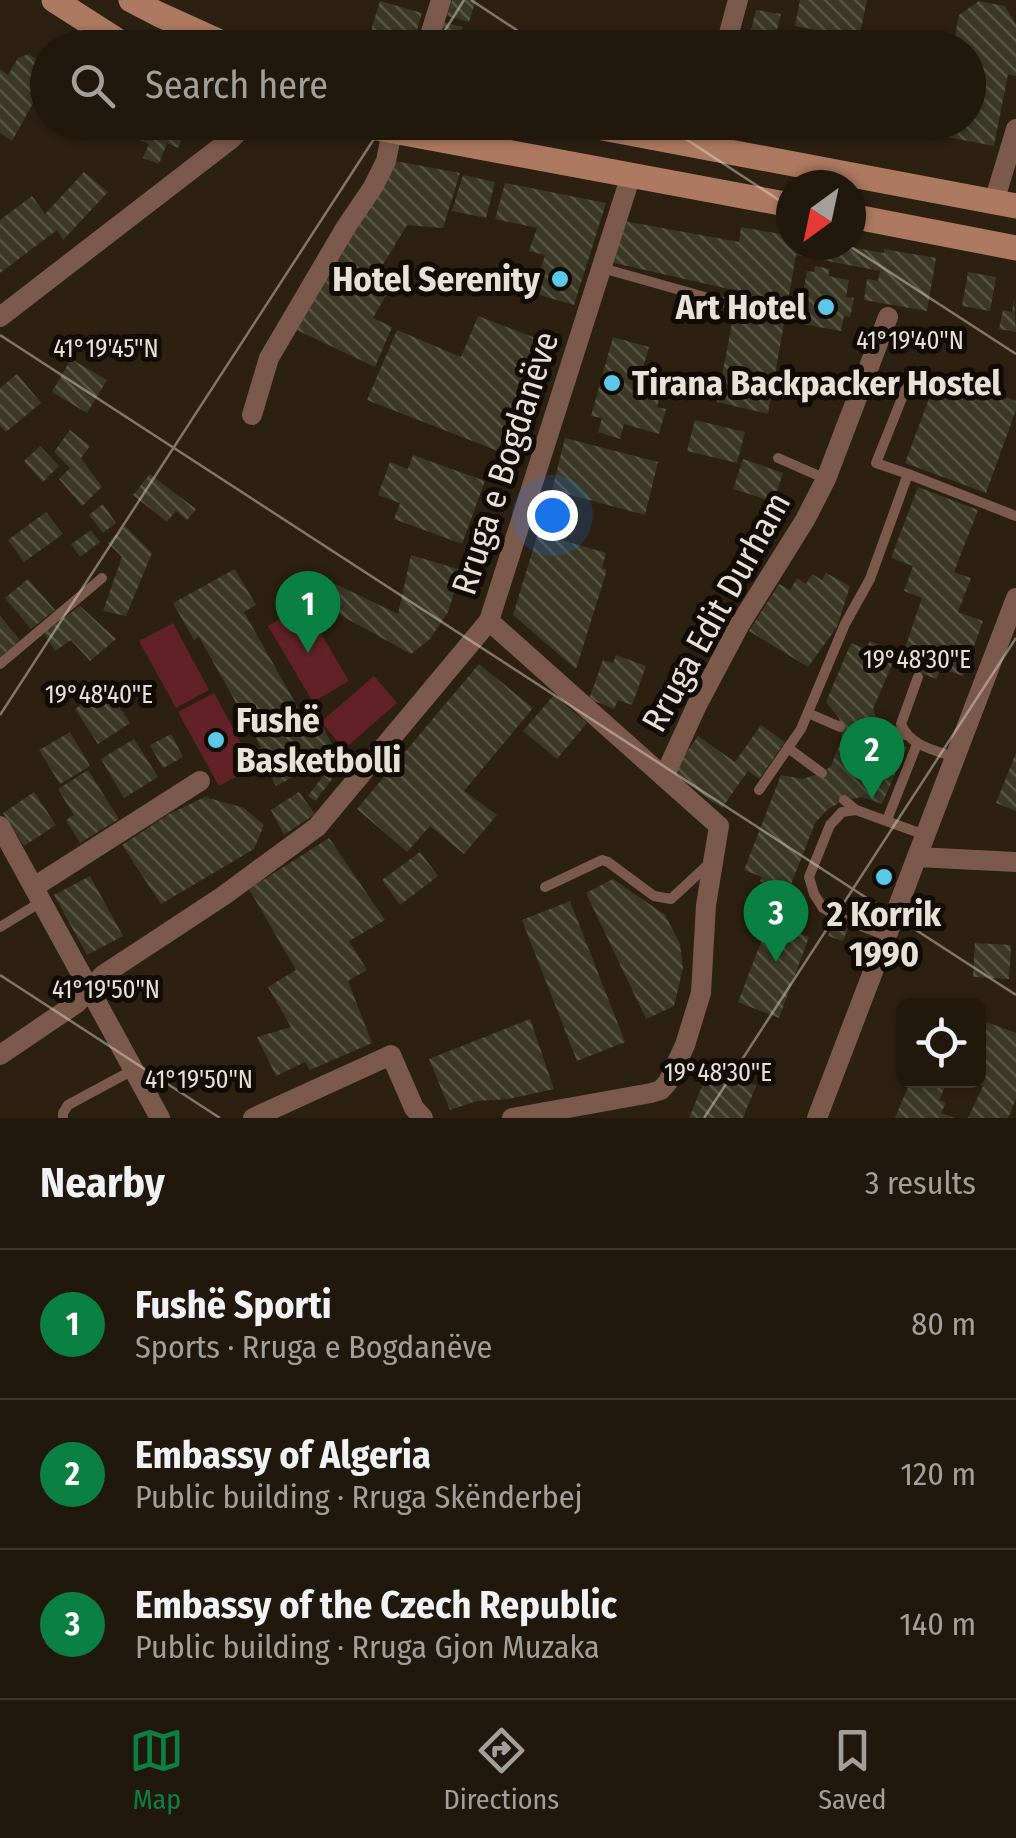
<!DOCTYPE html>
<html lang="en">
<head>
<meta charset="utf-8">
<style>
	:root { --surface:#21180d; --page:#2d251b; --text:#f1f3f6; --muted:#a2a09d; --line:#3e372e; --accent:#0b8043 }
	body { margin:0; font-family:"Fira Sans Condensed",sans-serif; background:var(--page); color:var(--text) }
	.controls { position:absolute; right:30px; bottom:30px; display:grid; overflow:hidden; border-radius:15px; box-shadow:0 2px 8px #0004 }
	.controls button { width:90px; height:90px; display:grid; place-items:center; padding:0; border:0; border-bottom:2px solid var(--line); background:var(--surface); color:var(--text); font:50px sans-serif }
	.compass { position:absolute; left:776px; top:170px; width:90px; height:90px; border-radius:50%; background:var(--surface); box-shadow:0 2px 8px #0004; rotate:213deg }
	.you { position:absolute; left:552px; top:515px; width:35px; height:35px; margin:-25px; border:8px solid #fff; border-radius:50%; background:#1a73e8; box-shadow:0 0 0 15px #1a73e833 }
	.badge { display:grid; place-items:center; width:65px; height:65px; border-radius:50%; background:var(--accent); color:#fff; font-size:32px; font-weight:700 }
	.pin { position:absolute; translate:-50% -82px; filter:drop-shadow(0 2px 5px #0008) }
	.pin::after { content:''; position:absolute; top:52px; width:35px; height:30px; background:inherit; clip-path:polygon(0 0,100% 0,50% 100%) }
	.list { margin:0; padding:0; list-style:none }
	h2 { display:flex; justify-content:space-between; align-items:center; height:130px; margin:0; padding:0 40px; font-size:42px }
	h2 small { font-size:32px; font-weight:400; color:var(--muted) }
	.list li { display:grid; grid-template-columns:65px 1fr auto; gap:30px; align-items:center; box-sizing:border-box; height:150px; padding:0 40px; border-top:2px solid var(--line) }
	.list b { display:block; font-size:38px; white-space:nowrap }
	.list p { margin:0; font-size:32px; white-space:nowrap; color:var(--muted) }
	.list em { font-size:32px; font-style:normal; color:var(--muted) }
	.icon { flex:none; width:55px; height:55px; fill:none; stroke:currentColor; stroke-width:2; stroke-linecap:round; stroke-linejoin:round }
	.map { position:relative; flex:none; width:1016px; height:1118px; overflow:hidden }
	.search { position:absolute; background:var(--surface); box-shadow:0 2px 8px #0004; left:30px; right:30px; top:30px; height:110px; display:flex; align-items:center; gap:25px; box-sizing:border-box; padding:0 35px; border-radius:55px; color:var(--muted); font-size:38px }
	.sheet { height:580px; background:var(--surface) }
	nav { display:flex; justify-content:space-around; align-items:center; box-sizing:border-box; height:140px; border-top:2px solid var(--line); background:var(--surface); font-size:28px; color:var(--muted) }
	nav a { display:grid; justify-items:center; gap:5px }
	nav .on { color:var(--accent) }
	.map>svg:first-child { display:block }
	.green { fill:#622127 }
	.building { fill:url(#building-back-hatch) }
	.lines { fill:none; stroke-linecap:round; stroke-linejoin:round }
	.service { stroke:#7b5a4b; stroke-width:10 }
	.minor { stroke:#7b5a4b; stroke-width:20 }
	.secondary { stroke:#ad7960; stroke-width:25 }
	.ticks { fill:none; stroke:#e8e1d7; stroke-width:2.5; stroke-opacity:0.45 }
	.poi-dot { fill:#5ac8e6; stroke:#100b05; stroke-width:4 }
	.labels { text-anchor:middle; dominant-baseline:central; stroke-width:10; stroke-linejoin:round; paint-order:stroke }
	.poi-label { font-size:35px; font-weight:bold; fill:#e8e1d7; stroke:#100b05; text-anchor:end }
	.street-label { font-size:35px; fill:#e8e1d7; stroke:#100b05 }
	.ticks-label { font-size:25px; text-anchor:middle; fill:#e8e1d7; stroke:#100b05; stroke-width:10; stroke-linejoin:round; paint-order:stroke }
</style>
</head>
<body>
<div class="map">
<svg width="1016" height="1118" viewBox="0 0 1016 1118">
	<defs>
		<pattern id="building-back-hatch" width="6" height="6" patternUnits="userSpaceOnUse" patternTransform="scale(2.5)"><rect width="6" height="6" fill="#3b3926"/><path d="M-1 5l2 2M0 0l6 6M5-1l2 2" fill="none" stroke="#575545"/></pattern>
	</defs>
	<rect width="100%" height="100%" fill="#2c2011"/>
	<!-- green -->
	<g class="green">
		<polygon points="304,605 349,681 313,702 268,626"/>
		<polygon points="173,623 209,690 176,708 139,641"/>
		<polygon points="374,676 397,703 344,749 321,722"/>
		<polygon points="214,693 254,767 219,786 178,712"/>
	</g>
	<!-- building -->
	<g class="building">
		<polygon points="452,0 476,0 469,22 447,16"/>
		<polygon points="800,0 867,0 859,39 795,26"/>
		<polygon points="380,1 422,13 412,48 379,48 367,44"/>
		<polygon points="979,1 1005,6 1016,25 1016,76 1008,74 994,146 879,124 879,122 968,122 968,48 953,48 959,15"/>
		<polygon points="756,10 781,14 776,34 792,37 788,48 746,48"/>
		<polygon points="444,22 462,27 457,48 438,48"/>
		<polygon points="894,35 926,41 925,48 891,48"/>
		<polygon points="29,54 42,63 46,74 37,91 29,93 37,96 12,141 0,133 0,69 8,75 18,58"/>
		<polygon points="128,122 189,122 178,148 167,143 159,164 143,158 149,144 124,133"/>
		<polygon points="395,161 460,173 443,228 407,225 379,271 394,281 373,318 392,327 375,367 297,330"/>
		<polygon points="84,172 108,192 63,240 57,230 0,273 0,220 32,196 45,214"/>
		<polygon points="463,175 495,182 486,218 452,211"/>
		<polygon points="505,183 606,203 574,305 533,293 545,255 529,251 537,228 495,219"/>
		<polygon points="624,221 739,242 741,227 791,236 791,245 839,245 884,253 884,249 936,258 927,311 864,300 867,279 878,281 880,271 796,255 768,414 717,402 738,291 614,263"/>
		<polygon points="815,266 830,269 828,276 849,280 846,297 854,298 850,317 844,316 841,331 797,323 807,271 814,272"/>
		<polygon points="968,272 996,277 990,311 962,306"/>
		<polygon points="1014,299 1016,332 999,329 1003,310 1012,312"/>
		<polygon points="478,316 541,340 498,451 367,400 397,330 461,357"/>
		<polygon points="613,337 649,347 640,378 663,385 657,407 666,409 659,434 624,424 620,439 598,432 602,418 591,416"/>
		<polygon points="71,359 107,380 87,413 52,392"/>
		<polygon points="939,372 1016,401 1016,410 986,493 905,463"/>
		<polygon points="17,374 41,403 6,432 0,425 0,388"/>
		<polygon points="695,420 745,432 737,463 687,451"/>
		<polygon points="70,430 90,446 81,458 102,487 82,506 59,479 70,468 54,452"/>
		<polygon points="565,438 658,462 645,515 552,490"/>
		<polygon points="40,446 59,466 43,482 24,461"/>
		<polygon points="413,455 485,481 462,544 394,519 400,503 378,495 390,462 408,469"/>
		<polygon points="743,459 783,473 774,502 733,489"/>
		<polygon points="150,474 196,509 187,520 176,511 167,522 133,495"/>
		<polygon points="918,487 978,510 954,572 971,578 958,612 983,621 963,676 940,668 937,679 917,672 922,658 904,651 922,598 904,591 913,566 891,558"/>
		<polygon points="103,504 116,523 103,533 89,515"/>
		<polygon points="46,512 63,534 24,562 8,540"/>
		<polygon points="125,526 152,553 126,616 103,611 122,557 108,543"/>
		<polygon points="91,530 100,542 80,557 71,544"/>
		<polygon points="538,533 606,553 602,568 607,570 576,669 513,615"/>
		<polygon points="411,555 461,570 448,612 430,639 411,654 315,601 325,579 398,614"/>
		<polygon points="235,569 256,605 244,612 306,722 317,717 337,753 276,786 256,750 261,747 199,637 194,640 173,603"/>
		<polygon points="826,573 850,586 837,627 808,667 749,631 779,584 790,590 797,578 806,584 812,574 822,580"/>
		<polygon points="28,579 55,610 31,629 5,598"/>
		<polygon points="80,606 116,639 90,661 71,640 55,651 44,633"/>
		<polygon points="0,616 20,640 0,657"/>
		<polygon points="870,641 897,653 873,709 880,727 889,739 907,747 882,804 862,797 844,800 828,809 815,823 788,892 760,881 762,877 744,870 781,775 802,779 822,773 831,766 842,738 839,718 826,702 851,643 866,649"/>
		<polygon points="616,655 646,666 632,705 618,700 614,709 589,699 603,660 613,663"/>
		<polygon points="479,664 533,708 464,791 497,815 464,854 430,826 407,852 357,809"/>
		<polygon points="107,688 130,723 98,744 75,709"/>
		<polygon points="554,695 587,723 557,759 523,731"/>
		<polygon points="761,725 785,742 759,779 748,771 722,808 672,773 698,736 735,762"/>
		<polygon points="70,732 90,766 60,784 39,750"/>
		<polygon points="171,734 183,757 163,768 150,745"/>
		<polygon points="134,739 158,777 124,798 101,759"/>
		<polygon points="1016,753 1016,811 996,803"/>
		<polygon points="88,770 119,819 80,843 66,820 74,815 58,789"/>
		<polygon points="326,772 333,778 315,801 308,796"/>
		<polygon points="34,792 56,825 24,846 3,813"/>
		<polygon points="299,792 315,814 284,835 271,810"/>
		<polygon points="205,797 244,808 264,825 254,849 161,904 122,845 169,814"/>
		<polygon points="329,838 385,920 349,941 367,970 348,981 372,1043 310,1070 305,1062 276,1076 257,1037 291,1027 268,987 296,970 249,889"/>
		<polygon points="420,852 438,876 400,905 382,880"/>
		<polygon points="90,876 123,936 87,955 54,895"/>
		<polygon points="613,879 665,915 680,944 683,968 674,1006 646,1019 586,893"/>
		<polygon points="570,901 625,1042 577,1061 522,920"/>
		<polygon points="834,920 849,926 843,941 828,936"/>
		<polygon points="784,927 809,937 779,1018 738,1002 763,937 778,943"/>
		<polygon points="975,943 1011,945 1009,979 973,977"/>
		<polygon points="530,1019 554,1089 509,1099 476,1101 450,1110 429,1059"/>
		<polygon points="978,1019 1016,1033 1016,1099 1008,1118 968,1118 983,1086 970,1080 978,1080"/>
		<polygon points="710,1067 756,1086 743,1118 689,1118"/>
		<polygon points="911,1080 948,1080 939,1100 946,1103 941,1113 954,1118 895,1118"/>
	</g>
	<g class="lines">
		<!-- service -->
		<g class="service">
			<polyline points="602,268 726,303"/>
			<polyline points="778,458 826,479"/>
			<polyline points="908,474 876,463 912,373"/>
			<polyline points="0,664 102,578"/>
			<path d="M 918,677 L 901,724 C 910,746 934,750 954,757"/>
			<polyline points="808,713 840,727"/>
			<polyline points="880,727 905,735"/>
			<polyline points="788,748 822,773"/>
			<polyline points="759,790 801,729 845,624 870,579 908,474 1016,516"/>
			<polyline points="844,800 856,810"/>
			<polyline points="887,820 917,744"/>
			<polyline points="545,887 602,860 608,862 654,896 671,899 712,861"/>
			<polyline points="0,927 41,902"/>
			<polyline points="887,936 838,917 823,908 814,894 809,877 830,825 842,812 856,810 925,835"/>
			<polyline points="63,1118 63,1113 68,1105 133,1070"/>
		</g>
		<!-- minor -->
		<g class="minor">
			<polyline points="426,48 441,0"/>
			<polyline points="725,48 738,0"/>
			<polyline points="699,147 705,122"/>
			<polyline points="994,202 1016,129"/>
			<polyline points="0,317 231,139 248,122"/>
			<polyline points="252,415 269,358 346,227 373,187 386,161 392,131"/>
			<polyline points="489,621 719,826 706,905 701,993 685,1045 668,1082 661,1090 651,1093 512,1118"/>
			<polyline points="664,777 697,705 740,624 805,520 826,479 888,317"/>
			<polyline points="0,826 160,1118"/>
			<polyline points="917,857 1016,862"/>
			<polyline points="34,887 200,781"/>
			<polyline points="0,1055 77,1003 103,975 223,896 317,827 489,621 631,175"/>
			<polyline points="253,1118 391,1055 414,1108 423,1118"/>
			<polyline points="817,1118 1016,598"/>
		</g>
		<!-- secondary -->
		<g class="secondary">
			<polyline points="54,0 129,48"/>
			<polyline points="131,0 158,14 233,48"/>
			<polyline points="345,122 791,205"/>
			<polyline points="571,122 1016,206"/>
			<polyline points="851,216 1016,248"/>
		</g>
	</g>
	<!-- ticks -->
	<path class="ticks" d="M 471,0 L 544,48M 434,48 L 464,0M 660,122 L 791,208M 848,245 L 1016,354M 0,335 L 1016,995M 0,715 L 385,122M 0,975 L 220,1118M 704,1118 L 1016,638"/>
	<!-- markers -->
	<g class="poi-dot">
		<circle cx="560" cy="279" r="10"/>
		<circle cx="826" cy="307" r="10"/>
		<circle cx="612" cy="383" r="10"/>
		<circle cx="216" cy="740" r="10"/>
		<circle cx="884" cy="877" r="10"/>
	</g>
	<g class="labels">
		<!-- poi labels -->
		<g class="poi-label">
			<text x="540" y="279">Hotel Serenity</text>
			<text x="806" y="307">Art Hotel</text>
			<text x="632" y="383" text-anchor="start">Tirana Backpacker Hostel</text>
			<text x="236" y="720" text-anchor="start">Fushë<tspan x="236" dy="40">Basketbolli</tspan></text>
			<text x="884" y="914" text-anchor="middle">2 Korrik<tspan x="884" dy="40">1990</tspan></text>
		</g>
		<!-- street labels -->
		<g class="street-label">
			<text transform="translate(505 463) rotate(-72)">Rruga e Bogdanëve</text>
			<text transform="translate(716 612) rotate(-61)">Rruga Edit Durham</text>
		</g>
	</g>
	<g class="ticks-label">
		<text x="910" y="349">41°19'40"N</text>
		<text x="106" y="357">41°19'45"N</text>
		<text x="917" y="668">19°48'30"E</text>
		<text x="99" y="703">19°48'40"E</text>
		<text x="106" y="998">41°19'50"N</text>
		<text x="718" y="1081">19°48'30"E</text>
		<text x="199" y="1088">41°19'50"N</text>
	</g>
</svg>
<div class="controls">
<button><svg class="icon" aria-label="locate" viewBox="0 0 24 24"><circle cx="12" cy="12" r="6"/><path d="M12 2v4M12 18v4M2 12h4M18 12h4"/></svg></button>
</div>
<svg class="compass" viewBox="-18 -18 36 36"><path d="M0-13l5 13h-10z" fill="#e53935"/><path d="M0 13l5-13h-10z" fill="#a2a09d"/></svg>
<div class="you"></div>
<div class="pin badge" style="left:308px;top:653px">1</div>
<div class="pin badge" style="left:872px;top:799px">2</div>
<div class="pin badge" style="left:776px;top:962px">3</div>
<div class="search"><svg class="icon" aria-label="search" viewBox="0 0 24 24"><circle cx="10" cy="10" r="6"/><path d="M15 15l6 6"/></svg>Search here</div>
</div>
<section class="sheet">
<h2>Nearby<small>3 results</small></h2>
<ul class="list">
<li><span class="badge">1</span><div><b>Fushë Sporti</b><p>Sports · Rruga e Bogdanëve</p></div><em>80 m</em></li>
<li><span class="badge">2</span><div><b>Embassy of Algeria</b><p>Public building · Rruga Skënderbej</p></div><em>120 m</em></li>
<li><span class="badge">3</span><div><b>Embassy of the Czech Republic</b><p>Public building · Rruga Gjon Muzaka</p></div><em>140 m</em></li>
</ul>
</section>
<nav>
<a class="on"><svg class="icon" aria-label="map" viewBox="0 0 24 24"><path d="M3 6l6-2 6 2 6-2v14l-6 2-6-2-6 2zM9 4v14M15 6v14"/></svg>Map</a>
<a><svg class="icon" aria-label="directions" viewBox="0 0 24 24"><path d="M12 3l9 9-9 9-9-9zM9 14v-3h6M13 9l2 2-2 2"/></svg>Directions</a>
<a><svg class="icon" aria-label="saved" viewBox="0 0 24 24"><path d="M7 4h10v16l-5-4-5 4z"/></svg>Saved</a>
</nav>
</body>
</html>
